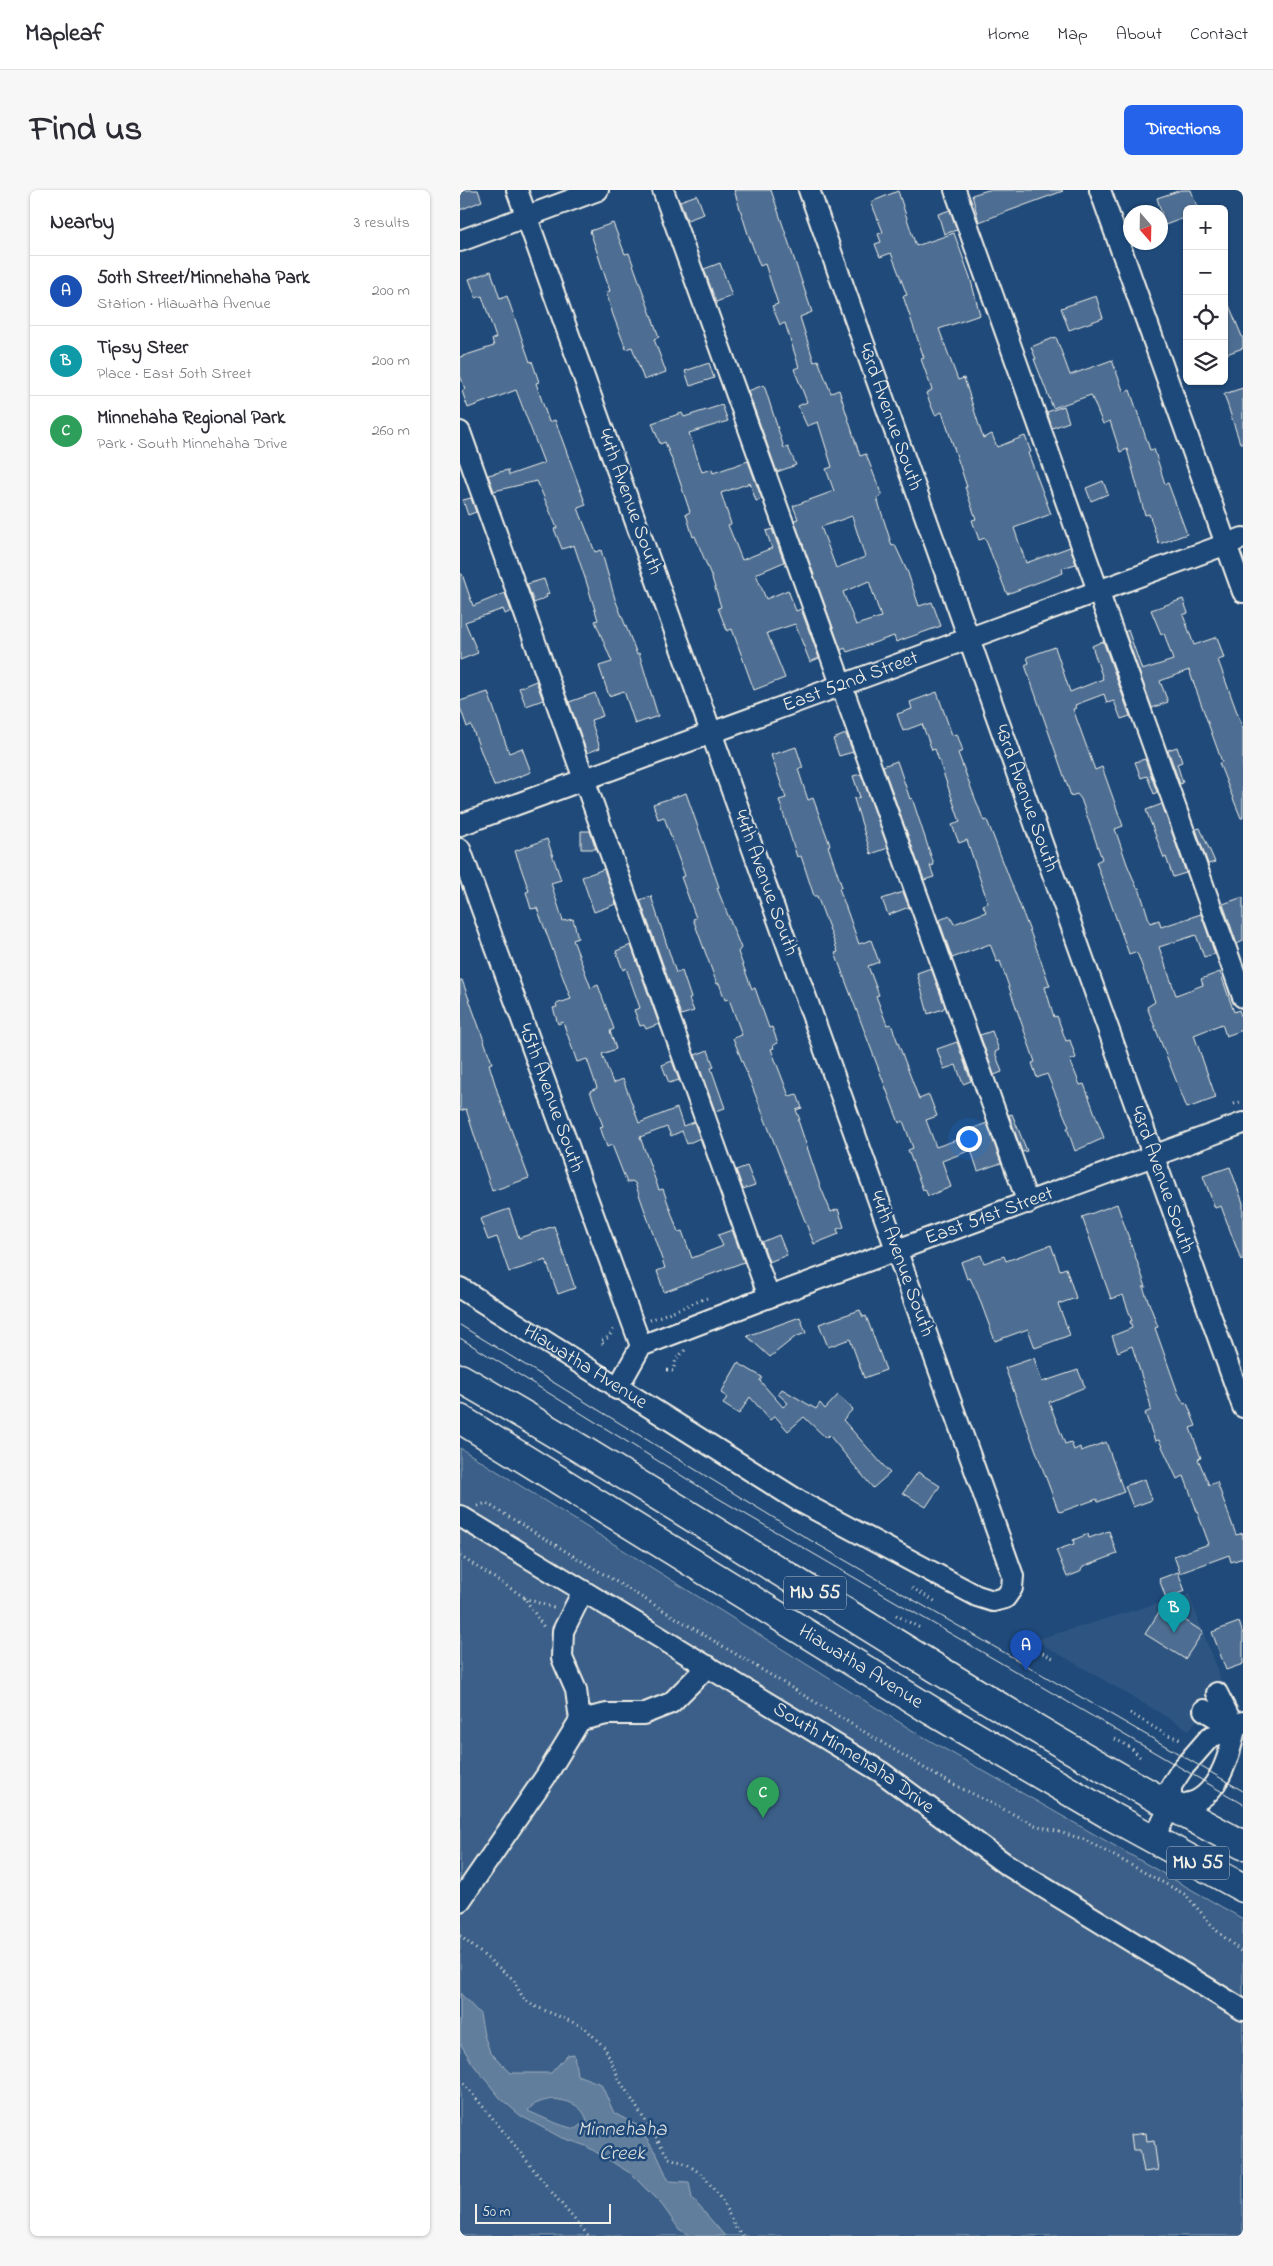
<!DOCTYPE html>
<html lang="en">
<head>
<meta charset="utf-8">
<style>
	:root { --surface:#fff; --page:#f7f7f7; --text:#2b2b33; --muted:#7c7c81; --line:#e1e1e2; --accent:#2563eb }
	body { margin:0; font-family:"Indie Flower",sans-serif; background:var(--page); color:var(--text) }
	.controls { position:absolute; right:15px; top:15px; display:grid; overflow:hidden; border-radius:8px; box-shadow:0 1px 4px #0004 }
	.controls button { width:45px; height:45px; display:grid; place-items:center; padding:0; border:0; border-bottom:1px solid var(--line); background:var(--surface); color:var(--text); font:25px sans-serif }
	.compass { position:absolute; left:663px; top:15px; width:45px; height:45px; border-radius:50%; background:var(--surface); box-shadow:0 1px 4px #0004; rotate:160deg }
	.scale { position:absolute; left:15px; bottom:12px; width:136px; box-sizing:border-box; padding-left:5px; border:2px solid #f4f1e8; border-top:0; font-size:14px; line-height:18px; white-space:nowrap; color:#f4f1e8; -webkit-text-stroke:4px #1f4a7a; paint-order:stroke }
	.you { position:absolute; left:508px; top:948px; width:18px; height:18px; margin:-12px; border:4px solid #fff; border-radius:50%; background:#1a73e8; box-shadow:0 0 0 8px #1a73e833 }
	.badge { display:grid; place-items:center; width:32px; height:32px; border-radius:50%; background:var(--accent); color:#fff; font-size:16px; font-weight:700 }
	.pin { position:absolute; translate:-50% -41px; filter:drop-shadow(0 1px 2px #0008) }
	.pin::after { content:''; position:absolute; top:26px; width:18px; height:15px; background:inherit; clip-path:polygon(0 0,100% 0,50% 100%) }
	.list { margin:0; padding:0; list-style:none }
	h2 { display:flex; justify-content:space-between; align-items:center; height:65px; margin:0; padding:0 20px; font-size:21px }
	h2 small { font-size:16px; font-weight:400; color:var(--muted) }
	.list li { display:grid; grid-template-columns:32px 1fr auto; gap:15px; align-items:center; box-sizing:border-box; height:70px; padding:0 20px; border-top:1px solid var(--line) }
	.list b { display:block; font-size:19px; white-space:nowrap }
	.list p { margin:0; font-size:16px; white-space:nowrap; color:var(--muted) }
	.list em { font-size:16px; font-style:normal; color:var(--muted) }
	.icon { flex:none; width:28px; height:28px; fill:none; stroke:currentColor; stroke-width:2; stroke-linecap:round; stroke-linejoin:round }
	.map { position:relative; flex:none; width:783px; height:2046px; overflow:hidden; border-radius:8px }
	header { display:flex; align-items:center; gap:30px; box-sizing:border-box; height:70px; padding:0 25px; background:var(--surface); border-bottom:1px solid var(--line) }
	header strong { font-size:24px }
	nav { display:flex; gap:28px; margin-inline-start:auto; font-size:18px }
	.intro { display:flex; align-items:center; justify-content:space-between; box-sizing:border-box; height:120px; padding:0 30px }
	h1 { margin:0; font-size:35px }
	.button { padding:12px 22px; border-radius:8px; background:var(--accent); color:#fff; font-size:18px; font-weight:700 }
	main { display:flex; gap:30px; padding:0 30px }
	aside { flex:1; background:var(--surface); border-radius:8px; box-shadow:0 1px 4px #0004 }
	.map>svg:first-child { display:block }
	.built { fill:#2d5581 }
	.green { fill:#3a5f88; stroke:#97a8b8 }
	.water { fill:#627e9d; stroke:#9cacbb; fill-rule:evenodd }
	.building { fill:#4d6e92; stroke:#f4f1e8; fill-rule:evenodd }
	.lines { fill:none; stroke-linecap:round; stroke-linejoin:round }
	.minor-casing { stroke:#f4f1e8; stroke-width:24 }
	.highway-casing { stroke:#f4f1e8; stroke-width:31 }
	.path { stroke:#f4f1e8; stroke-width:3; stroke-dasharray:1 4; stroke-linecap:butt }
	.minor { stroke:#1f4a7a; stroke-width:20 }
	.highway { stroke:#1f4a7a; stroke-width:28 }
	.tram { stroke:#f4f1e8; stroke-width:1 }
	.labels { text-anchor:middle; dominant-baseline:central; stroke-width:5; stroke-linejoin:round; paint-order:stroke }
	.shield { fill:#1f4a7a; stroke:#b4bfc7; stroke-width:1 }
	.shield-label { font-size:19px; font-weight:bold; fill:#f4f1e8 }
	.street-label { font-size:20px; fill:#f4f1e8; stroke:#1f4a7a }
	.water-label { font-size:21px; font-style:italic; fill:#dee0dd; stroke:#1f4a7a }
</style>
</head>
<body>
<header>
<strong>Mapleaf</strong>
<nav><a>Home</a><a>Map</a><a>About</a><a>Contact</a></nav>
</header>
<div class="intro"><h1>Find us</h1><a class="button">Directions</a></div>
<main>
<aside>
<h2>Nearby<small>3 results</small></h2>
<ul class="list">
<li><span class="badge" style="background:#1a4fb4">A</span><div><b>50th Street/Minnehaha Park</b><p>Station · Hiawatha Avenue</p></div><em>200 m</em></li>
<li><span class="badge" style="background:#0f9aa8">B</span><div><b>Tipsy Steer</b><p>Place · East 50th Street</p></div><em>200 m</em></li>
<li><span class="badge" style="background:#2e9e5b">C</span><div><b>Minnehaha Regional Park</b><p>Park · South Minnehaha Drive</p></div><em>260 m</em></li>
</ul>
</aside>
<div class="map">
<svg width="783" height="2046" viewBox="0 0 783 2046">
	<rect width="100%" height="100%" fill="#1f4a7a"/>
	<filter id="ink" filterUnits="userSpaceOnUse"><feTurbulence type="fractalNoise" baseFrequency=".02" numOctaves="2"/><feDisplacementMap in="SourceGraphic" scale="10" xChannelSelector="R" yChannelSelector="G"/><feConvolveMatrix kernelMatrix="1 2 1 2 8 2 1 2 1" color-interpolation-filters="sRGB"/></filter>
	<g filter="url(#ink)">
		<!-- built -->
		<polygon class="built" points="729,1404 764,1499 729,1540 575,1450"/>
		<!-- green -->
		<polygon class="green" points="0,1258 455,1542 783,1729 783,2046 0,2046"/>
		<!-- water -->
		<path class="water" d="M 0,1803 L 20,1824 L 24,1845 L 30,1862 L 51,1883 L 91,1883 L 107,1865 L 114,1864 L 117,1885 L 141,1894 L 154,1923 L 178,1936 L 197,1965 L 209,1991 L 229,1992 L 232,2008 L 265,2046 L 230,2046 L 219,2039 L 202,2015 L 170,1983 L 126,1956 L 100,1947 L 61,1926 L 41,1909 L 12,1873 L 0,1853 ZM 94,1909 C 110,1912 121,1914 127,1930 L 115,1939 C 98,1935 84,1928 68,1921 C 72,1913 85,1910 94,1909 Z"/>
		<!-- building -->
		<g class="building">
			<polygon points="0,0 18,0 22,11 0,20"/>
			<path d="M 274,0 L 311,0 L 352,122 L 340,127 L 354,172 L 358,170 L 371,203 L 379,200 L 400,266 L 406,264 L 422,306 L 417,308 L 432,356 L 435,355 L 448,383 L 459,416 L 472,412 L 481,436 L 436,452 L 434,446 L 387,462 L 385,458 L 381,460 L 334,330 L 338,329 L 333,316 L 374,301 L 366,279 L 372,277 L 358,232 L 347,236 L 338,216 L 347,212 L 334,179 L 339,177 L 325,133 L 320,135 L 312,116 L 318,114 L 305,74 L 300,76 L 288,44 ZM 392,326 L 405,367 L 376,378 L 361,337 ZM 409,391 L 421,427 L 396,435 L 383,402 Z"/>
			<polygon points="528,0 602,0 603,1 519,32 512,5"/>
			<polygon points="721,0 731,0 738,19 727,19 727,27 705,35 697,8"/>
			<polygon points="438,1 456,56 494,43 510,87 520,125 479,139 498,190 504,188 523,248 532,244 537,257 565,246 571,262 568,263 591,324 554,338 566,373 610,357 616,374 602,378 603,383 547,404 525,348 519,350 512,330 516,329 505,297 507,297 482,222 475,225 466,203 472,200 461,169 464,168 443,106 447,105 431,63 420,67 415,54 421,52 418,44 423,42 411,12"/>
			<polygon points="237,5 244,24 227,30 220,11"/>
			<polygon points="490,20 497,40 484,44 478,24"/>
			<polygon points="153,33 165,64 169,63 199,147 194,149 206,182 184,190 172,157 166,159 153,125 146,102 150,101 130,41"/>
			<polygon points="260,73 272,106 256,112 244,79"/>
			<polygon points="31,81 40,109 47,106 70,172 72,171 79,192 76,193 89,232 95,230 126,315 118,318 135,362 141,360 155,409 177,464 179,463 198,526 175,534 164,501 149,506 139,476 152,472 135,431 138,430 127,394 114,355 102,359 94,339 97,338 77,291 34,301 28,285 48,280 49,285 84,273 56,200 8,218 2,201 5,199 0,185 0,167 34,156 32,149 36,148 22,106 16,108 9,89"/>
			<polygon points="764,103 783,149 783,158 764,165"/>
			<polygon points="636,106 643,128 609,140 601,118"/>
			<polygon points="596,147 610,185 652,170 664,203 670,200 690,260 694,259 705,294 708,293 727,344 699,354 689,324 685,325 667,259 660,262 650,231 643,234 631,205 593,218 574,169 576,169 571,157"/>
			<polygon points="249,173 254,188 230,196 225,181"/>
			<polygon points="304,195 324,258 328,257 336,275 317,282 288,201"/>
			<polygon points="783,198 783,253 780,253 764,204"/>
			<polygon points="262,215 268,231 229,243 242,282 252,279 253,283 288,271 302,309 296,311 290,293 261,303 271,334 268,335 282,370 312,358 306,341 312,339 324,372 296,384 306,409 328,400 336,421 341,419 359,468 350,472 335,434 307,443 325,488 294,500 272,439 267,441 258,418 261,417 252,388 235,346 233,347 226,324 230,322 217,283 205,252 200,254 192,233 222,223 224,227"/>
			<polygon points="604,216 609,232 592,238 587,222"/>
			<polygon points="643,291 648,304 631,311 626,298"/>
			<polygon points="11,308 16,322 8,325 3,310"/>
			<polygon points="0,384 2,384 13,416 45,403 51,421 45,424 43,419 5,432 18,463 0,470"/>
			<polygon points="84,389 89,404 86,405 87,407 74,413 67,394"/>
			<polygon points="723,409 728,423 723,425 734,455 757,447 764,468 758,470 783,539 783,628 781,628 768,596 759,573 762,572 729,480 700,491 708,512 692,518 665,442 668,440 682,480 713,470 704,443 701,444 691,420"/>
			<polygon points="643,451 670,526 661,529 654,511 647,513 644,504 615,515 616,518 613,519 635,580 642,577 663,636 655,639 667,674 677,698 679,698 690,733 699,730 701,737 741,724 755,764 744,767 736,745 699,757 716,805 743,795 741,789 760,782 774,822 779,820 783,831 783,840 766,846 762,834 734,845 756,908 727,918 687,817 695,812 678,765 675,762 669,764 636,672 642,669 621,609 617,604 611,606 565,475 569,473 567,467 595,457 610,502 643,489 632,456"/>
			<polygon points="76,491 83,510 66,516 59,498"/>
			<polygon points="28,502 49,563 62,558 71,582 34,596 11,535 7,537 0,517 0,511"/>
			<polygon points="477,502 492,545 497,544 503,561 498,563 513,603 524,631 527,630 576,757 590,796 585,797 594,827 597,826 606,851 610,850 616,868 610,870 620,895 624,894 644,948 615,961 607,938 609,937 587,884 577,888 572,873 575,872 540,771 537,772 530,754 492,768 479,730 490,726 494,734 526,722 523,715 528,713 507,650 499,653 492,635 500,632 475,559 472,560 462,534 443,541 437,524 452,519 450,512"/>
			<polygon points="135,503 143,526 131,530 140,558 127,563 109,512"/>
			<polygon points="386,544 393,562 379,566 373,549"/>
			<polygon points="336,557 343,578 338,579 348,610 353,608 370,655 368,656 382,697 379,698 399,754 411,750 419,772 408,776 419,805 416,806 427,835 431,834 459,909 469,905 477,926 466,930 476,957 508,946 506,941 527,933 541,973 518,981 511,960 482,971 491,997 468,1006 465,999 463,1000 448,960 453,958 443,931 439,933 375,763 378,762 357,706 354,706 341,666 337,667 319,610 326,608 311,565"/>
			<polygon points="717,557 722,572 717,574 723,593 720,594 708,560"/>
			<polygon points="685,569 697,602 694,604 687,586 681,588 675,572"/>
			<polygon points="437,571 450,609 452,608 474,675 470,676 474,687 464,690 423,576"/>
			<polygon points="401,584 428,658 411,664 394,609 400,607 393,586"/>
			<polygon points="226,603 259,697 257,698 281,758 278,762 292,799 295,798 309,838 312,837 318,853 313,855 314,858 311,859 329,906 337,904 342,918 336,920 340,930 338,930 359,993 371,1022 378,1019 384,1037 377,1039 379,1044 354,1054 273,848 282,845 269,809 265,810 259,793 257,794 233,729 236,728 221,687 225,686 215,658 204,627 198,629 193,614"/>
			<polygon points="702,614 726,683 713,687 706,667 704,668 686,620"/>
			<polygon points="740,638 755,672 748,674 736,639"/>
			<polygon points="121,641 130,641 136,659 121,659"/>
			<polygon points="87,649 101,690 91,693 103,731 113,729 118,748 113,750 131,798 138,795 154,839 150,841 156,859 142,864 153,893 163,889 179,933 217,918 223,936 234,932 240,948 227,954 222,941 211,946 207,937 180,947 199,1000 203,999 218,1042 222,1041 232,1068 263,1056 258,1045 272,1040 284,1072 204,1102 197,1081 205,1078 175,993 172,991 167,993 152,955 147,957 140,937 143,936 130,901 137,898 127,869 117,872 103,832 98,834 93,818 97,817 96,814 111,809 77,718 71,719 66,702 69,701 55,661"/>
			<polygon points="144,679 156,714 134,722 122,687"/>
			<polygon points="443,702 449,717 428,725 422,709"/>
			<polygon points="191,706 216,783 222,781 231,808 229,809 234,821 221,825 180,710"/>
			<polygon points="783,707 783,751 777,754 763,714"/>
			<polygon points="171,755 199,834 186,839 184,835 180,836 174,820 180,818 166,778 163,780 156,761"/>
			<polygon points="471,778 485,816 483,819 468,824 457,783"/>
			<polygon points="0,790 2,790 22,845 32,873 29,874 39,907 69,988 32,1001 6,919 0,921"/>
			<polygon points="532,841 539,860 535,862 542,882 534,885 520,845"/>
			<polygon points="497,852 511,891 503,894 496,875 484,879 477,859"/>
			<polygon points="248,860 254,877 251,878 265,918 255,921 235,865"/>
			<polygon points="212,871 219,890 209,893 202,875"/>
			<polygon points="552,924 567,961 562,962 549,925"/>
			<polygon points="287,976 295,995 283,999 276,980"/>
			<polygon points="770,977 783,1013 783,1069 781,1070 761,1016 755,1018 743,986"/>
			<polygon points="657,1014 686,1097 683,1097 698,1137 695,1138 718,1203 724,1214 727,1213 736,1236 730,1238 741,1268 738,1269 749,1295 757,1292 776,1345 783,1343 783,1368 771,1372 769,1365 720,1383 714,1366 749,1354 724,1286 717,1289 699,1250 695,1251 685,1223 691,1220 690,1213 672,1156 658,1162 652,1146 672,1138 670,1131 672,1131 663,1105 651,1109 622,1027"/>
			<polygon points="49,1019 59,1048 94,1036 115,1098 98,1104 86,1070 49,1082 37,1047 28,1050 20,1029"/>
			<polygon points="319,1045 327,1065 309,1072 302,1052"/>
			<polygon points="591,1055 600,1080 606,1078 616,1108 598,1114 610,1145 575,1158 568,1139 535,1151 518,1105 510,1088 507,1089 501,1072 521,1065 524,1073 544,1066 546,1071"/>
			<polygon points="400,1120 403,1127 406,1126 426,1180 404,1188 390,1149 368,1157 359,1134"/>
			<polygon points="340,1127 346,1143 335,1147 310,1167 287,1146"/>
			<polygon points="574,1168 582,1192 618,1180 625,1197 589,1212 605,1254 611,1252 614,1260 620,1257 621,1261 646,1252 664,1302 638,1312 637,1309 600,1322 598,1320 545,1178"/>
			<polygon points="278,1173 302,1187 300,1191 323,1217 328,1213 318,1204 322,1199 356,1219 360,1213 365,1219 378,1205 393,1219 383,1230 430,1283 413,1298 369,1245 366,1248 344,1227 328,1241 315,1226 310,1230 290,1207 279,1224 263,1214 267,1207 261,1203"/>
			<polygon points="458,1282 480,1296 466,1317 443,1303"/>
			<polygon points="685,1289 692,1310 673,1317 665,1296"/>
			<polygon points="649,1341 657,1364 623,1377 620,1382 607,1387 596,1360 614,1354 613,1350 628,1344 629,1348"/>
			<polygon points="718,1382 725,1401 706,1408 699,1389"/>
			<polygon points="703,1416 743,1442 725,1469 685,1444"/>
			<polygon points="779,1432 783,1444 783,1474 766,1480 752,1442"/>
			<polygon points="686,1943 687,1952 694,1951 698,1980 684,1982 680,1960 673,1960 671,1945"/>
		</g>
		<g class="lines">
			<!-- minor casing -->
			<g class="minor-casing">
				<g id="minor">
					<polyline points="203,0 568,1013"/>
					<path id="s1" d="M 349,0 L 783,1217"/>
					<polyline points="495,0 783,807"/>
					<polyline points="640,0 783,402"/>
					<polyline points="0,51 138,0"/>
					<polyline points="0,242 309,1107"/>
					<path id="s2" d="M 0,635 C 261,540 522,443 783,348"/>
					<path id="s3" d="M 0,659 L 181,1156"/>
					<path id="s4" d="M 0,1098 L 339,1311 L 517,1406 L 533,1411 L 545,1408 L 552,1398 L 553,1386 L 57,0"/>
					<path id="s5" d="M 157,1199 L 181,1156 L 309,1107 L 783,933"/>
					<path id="s6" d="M 0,1326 L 421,1582 L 544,1673 L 783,1820"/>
					<polyline points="757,1503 775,1539"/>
					<polyline points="744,1520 775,1539"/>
					<polyline points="120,1530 147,1524 183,1524 211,1513 248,1476"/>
					<path d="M 711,1617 C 719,1615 731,1614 738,1610 C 761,1597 770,1563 775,1539"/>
					<polyline points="693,1647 711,1617 711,1596 722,1579 750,1547 775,1539 783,1532"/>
					<polyline points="0,1711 86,1586 120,1530 116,1500 102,1468 103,1441 123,1401"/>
				</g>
			</g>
			<!-- highway casing -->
			<g class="highway-casing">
				<g id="highway">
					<path d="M 0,1188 C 264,1339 514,1513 783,1655"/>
					<path id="s7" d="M 0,1229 L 472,1521 L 653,1627 L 783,1698"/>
				</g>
			</g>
			<!-- path -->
			<g class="path">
				<polyline points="774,914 783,911"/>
				<polyline points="190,1130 247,1108"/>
				<polyline points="143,1154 141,1151 149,1147 154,1138"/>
				<polyline points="207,1180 213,1181 216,1169 225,1160"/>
				<polyline points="18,1316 26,1313 479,1587 575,1635 623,1649 726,1705 756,1740 783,1763"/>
				<polyline points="0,1366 64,1407 85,1439"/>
				<polyline points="452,1398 478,1413"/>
				<polyline points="64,1408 94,1418"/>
				<polyline points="436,1425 462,1439"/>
				<polyline points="571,1461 572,1458 593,1468 595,1465"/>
				<polyline points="670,1523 705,1544 723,1550"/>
				<polyline points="655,1549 670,1557 682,1569"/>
				<polyline points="0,1746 53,1789 63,1808 72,1815 124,1837 145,1858 160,1891 209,1968 227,1974 244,1986 261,2009 276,2038 283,2046"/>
				<path d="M 0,1890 C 45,1940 84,1996 129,2046"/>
			</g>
			<!-- minor -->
			<use href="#minor" class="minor"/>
			<!-- highway -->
			<use href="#highway" class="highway"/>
			<!-- tram -->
			<g class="tram">
				<polyline points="0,1135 350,1350 783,1601"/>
				<polyline points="0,1148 256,1307 783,1614"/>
			</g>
		</g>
	</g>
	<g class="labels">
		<!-- shield labels -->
		<g class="shield">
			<rect x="324" y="1386.5" width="62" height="33" rx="4"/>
			<rect x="707" y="1656.5" width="62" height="33" rx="4"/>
		</g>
		<g class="shield-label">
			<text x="355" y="1403">MN 55</text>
			<text x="738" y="1673">MN 55</text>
		</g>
		<!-- street labels -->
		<g class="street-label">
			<text stroke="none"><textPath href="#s1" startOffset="241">43rd Avenue South</textPath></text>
			<text transform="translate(169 312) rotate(70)">44th Avenue South</text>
			<text stroke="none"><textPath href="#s2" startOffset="416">East 52nd Street</textPath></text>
			<text stroke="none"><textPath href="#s1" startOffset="646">43rd Avenue South</textPath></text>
			<text transform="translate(305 693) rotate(70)">44th Avenue South</text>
			<text stroke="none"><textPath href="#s3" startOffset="265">45th Avenue South</textPath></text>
			<text stroke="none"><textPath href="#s1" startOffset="1051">43rd Avenue South</textPath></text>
			<text stroke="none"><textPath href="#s5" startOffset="421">East 51st Street</textPath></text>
			<text transform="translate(441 1074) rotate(70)">44th Avenue South</text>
			<text stroke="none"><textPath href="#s4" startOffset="148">Hiawatha Avenue</textPath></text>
			<text stroke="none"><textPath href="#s7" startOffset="471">Hiawatha Avenue</textPath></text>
			<text stroke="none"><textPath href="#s6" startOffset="462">South Minnehaha Drive</textPath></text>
		</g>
		<!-- water labels -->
		<g class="water-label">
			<text x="162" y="1940">Minnehaha<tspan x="162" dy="24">Creek</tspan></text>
		</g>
	</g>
</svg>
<div class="controls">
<button>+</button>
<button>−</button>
<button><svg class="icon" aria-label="locate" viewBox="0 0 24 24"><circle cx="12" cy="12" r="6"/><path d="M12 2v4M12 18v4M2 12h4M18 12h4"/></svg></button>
<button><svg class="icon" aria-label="layers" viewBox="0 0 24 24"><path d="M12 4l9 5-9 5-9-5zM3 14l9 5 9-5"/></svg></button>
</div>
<svg class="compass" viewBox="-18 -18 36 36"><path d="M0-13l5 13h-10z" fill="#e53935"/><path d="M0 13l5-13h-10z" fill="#7c7c81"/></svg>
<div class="scale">50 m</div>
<div class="you"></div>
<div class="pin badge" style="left:566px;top:1481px;background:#1a4fb4">A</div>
<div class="pin badge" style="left:714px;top:1443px;background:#0f9aa8">B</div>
<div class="pin badge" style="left:303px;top:1628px;background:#2e9e5b">C</div>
</div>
</main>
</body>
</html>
